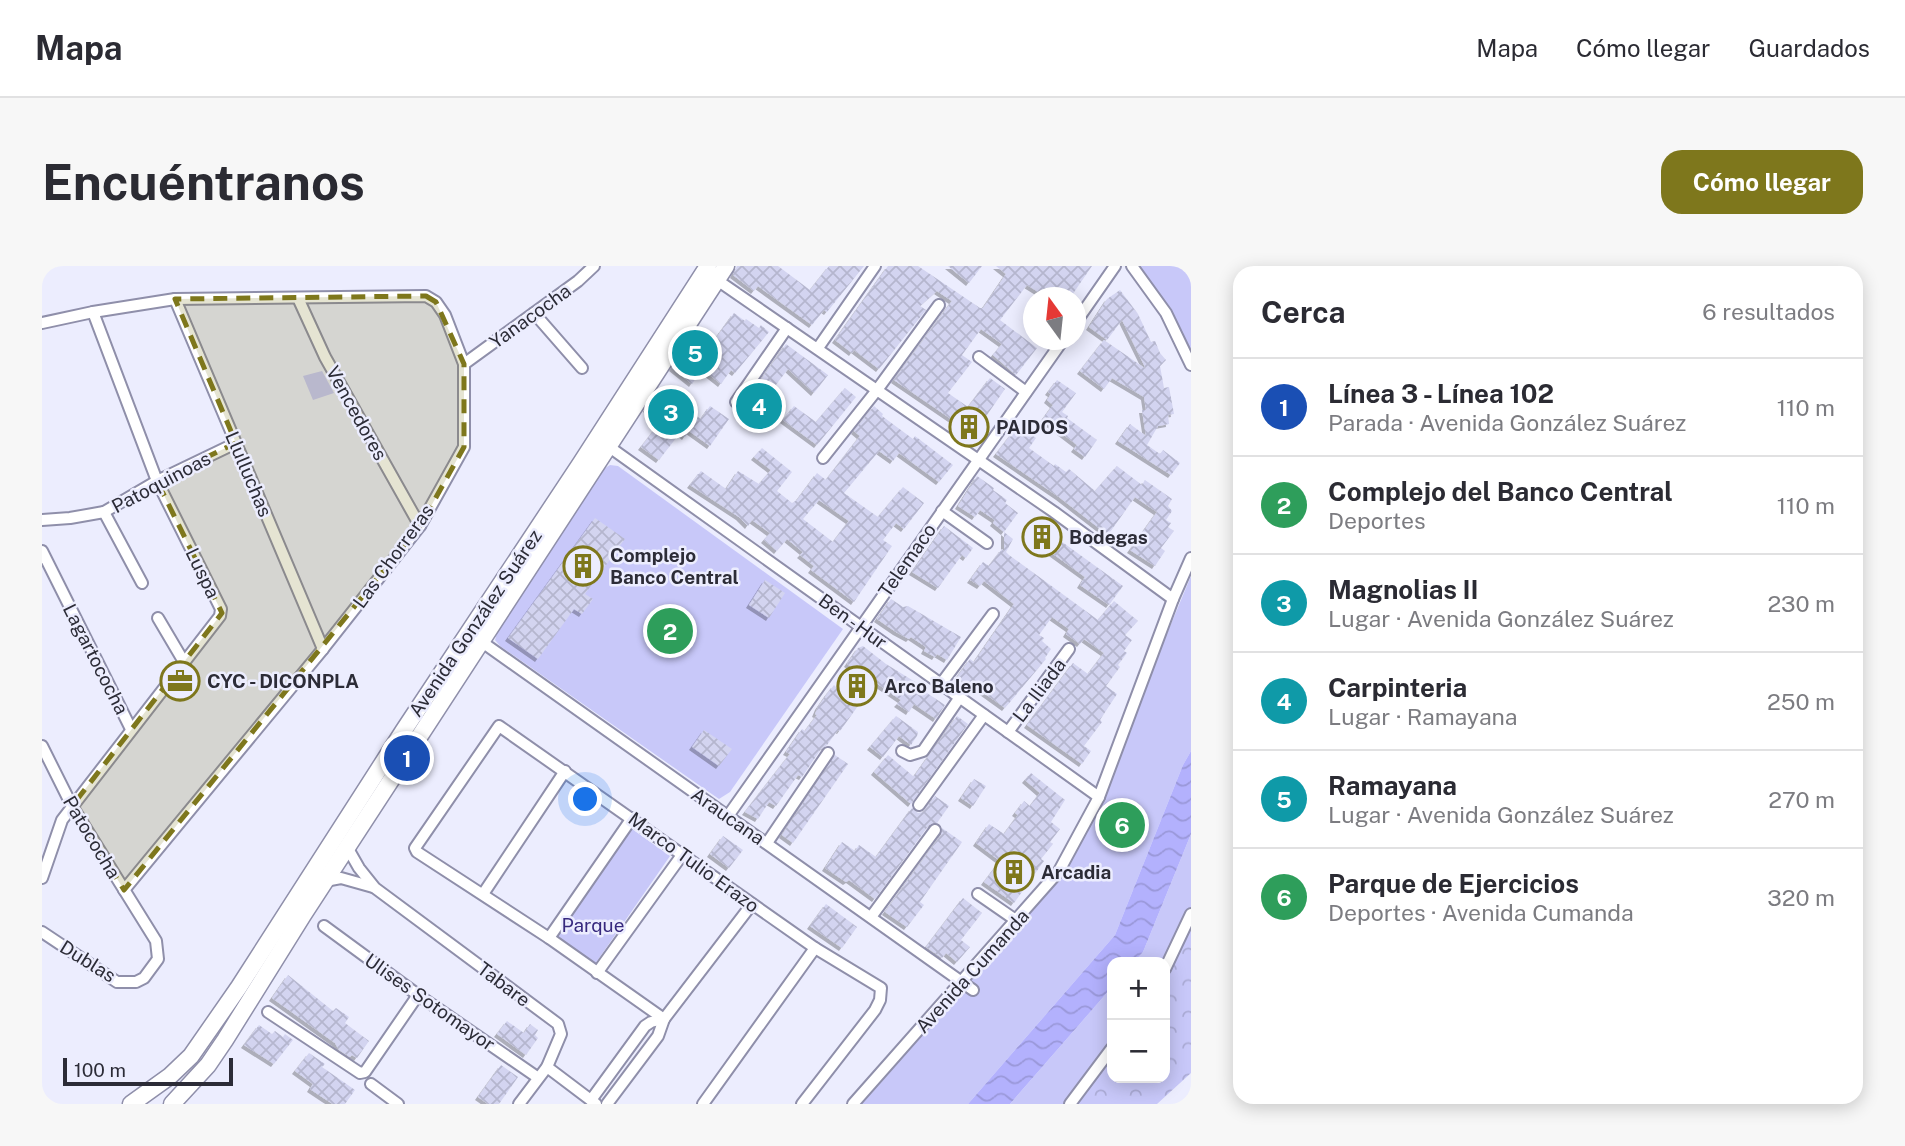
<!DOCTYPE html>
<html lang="es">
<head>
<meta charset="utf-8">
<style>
	:root { --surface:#fff; --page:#f7f7f7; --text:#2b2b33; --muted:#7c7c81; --line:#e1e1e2; --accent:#7e771c }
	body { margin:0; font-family:"Public Sans",sans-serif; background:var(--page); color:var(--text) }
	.controls { position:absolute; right:21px; bottom:21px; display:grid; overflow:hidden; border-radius:14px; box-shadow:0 4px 18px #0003 }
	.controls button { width:63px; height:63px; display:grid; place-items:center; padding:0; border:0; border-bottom:2px solid var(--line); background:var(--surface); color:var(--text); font:35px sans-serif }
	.compass { position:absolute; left:981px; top:21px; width:63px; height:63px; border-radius:50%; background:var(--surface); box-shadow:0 4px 18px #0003; rotate:345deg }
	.scale { position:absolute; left:21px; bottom:18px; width:170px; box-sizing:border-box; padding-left:7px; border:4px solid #2c2c37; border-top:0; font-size:19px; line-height:24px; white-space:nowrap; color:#2c2c37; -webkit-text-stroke:5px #ecedfe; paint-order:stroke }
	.you { position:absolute; left:544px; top:534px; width:24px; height:24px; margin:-18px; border:5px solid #fff; border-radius:50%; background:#1a73e8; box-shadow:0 0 0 10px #1a73e833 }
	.badge { display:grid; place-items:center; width:46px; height:46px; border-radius:50%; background:var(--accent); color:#fff; font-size:23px; font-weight:700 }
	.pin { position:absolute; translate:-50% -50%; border:4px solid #fff; box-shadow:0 2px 7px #0006 }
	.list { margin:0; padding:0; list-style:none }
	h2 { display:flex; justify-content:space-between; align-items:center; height:91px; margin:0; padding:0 28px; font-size:30px }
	h2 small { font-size:23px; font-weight:400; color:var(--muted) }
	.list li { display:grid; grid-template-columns:46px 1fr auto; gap:21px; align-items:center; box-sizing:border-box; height:98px; padding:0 28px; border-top:2px solid var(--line) }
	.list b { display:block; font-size:26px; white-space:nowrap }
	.list p { margin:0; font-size:23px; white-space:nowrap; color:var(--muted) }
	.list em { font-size:23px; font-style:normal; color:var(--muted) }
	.map { position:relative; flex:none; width:1149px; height:838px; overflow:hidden; border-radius:21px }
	header { display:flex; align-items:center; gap:42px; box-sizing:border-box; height:98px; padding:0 35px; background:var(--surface); border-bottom:2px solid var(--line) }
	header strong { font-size:33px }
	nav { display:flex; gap:38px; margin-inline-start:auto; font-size:24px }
	.intro { display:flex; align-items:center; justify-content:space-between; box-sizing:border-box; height:168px; padding:0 42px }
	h1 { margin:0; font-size:49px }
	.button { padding:18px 32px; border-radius:21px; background:var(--accent); color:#fff; font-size:24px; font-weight:700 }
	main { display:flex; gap:42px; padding:0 42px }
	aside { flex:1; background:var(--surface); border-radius:21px; box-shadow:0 4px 18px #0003 }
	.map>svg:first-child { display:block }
	.forest { fill:url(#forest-crowns) }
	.green { fill:#c8c8f9 }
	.water { fill:url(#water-waves) }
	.building { fill:url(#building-cross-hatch); fill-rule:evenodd; filter:url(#shadow) }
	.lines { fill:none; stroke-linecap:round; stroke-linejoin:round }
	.street-casing { stroke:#8f8faa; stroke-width:14 }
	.secondary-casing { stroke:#8f8faa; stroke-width:19 }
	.street { stroke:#fff; stroke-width:10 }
	.secondary { stroke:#fff; stroke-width:16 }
	.marked { fill:#7e771c; fill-opacity:0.2; stroke:#7e771c; stroke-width:5; stroke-dasharray:14 9; stroke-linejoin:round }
	.labels { text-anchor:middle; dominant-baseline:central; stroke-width:5; stroke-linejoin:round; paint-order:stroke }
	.street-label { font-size:19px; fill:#2c2c37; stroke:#ecedfe }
	.poi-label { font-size:19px; font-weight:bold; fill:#2c2c37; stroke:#ecedfe; text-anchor:start }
	.park-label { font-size:19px; fill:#37297e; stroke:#ecedfe }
</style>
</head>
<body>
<header>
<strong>Mapa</strong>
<nav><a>Mapa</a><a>Cómo llegar</a><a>Guardados</a></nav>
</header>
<div class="intro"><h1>Encuéntranos</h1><a class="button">Cómo llegar</a></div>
<main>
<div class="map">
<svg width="1149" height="838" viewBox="0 0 1149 838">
	<defs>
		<pattern id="forest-crowns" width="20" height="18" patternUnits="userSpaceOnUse" patternTransform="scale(1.75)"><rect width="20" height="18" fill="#c8c8f9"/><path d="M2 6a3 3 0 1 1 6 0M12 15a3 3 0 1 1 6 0" fill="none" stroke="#acacd6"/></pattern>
		<pattern id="water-waves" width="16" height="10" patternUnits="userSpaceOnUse" patternTransform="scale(1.75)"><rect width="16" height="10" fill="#b3b1fd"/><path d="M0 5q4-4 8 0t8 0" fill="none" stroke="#9a98d9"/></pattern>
		<pattern id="building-cross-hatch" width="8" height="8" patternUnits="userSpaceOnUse" patternTransform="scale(1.75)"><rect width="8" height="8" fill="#d3d4f0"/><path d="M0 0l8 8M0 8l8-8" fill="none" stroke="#b5b6ce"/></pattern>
		<filter id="shadow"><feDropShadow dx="-3" dy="3" stdDeviation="0" flood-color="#0004"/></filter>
	</defs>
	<rect width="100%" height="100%" fill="#ecedfe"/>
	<!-- forest -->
	<polygon class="forest" points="1149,648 1149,807 1115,838 1023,838 1070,780 1070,812 1123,812 1123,710"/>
	<!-- green -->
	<g class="green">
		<polygon points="1098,0 1149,0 1149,85 1129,46"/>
		<polygon points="280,105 292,127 271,134 261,110"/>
		<polygon points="568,199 576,200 801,363 688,526 677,533 458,380 453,374 455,367 560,204"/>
		<polygon points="1149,310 1149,485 1141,499 1073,669 926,838 811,838 1017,605 1057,531"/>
		<polygon points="590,563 628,590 553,698 514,670"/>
		<polygon points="1149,568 1149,648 1136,669 1123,708 1123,696 1092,696 1101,686"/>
		<polygon points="1070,721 1070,780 1023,838 968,838"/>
	</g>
	<!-- water -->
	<polygon class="water" points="1149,485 1149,568 1101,686 1092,696 1070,696 1070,721 968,838 926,838 1073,669 1141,499"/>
	<!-- building -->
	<g class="building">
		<polygon points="695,0 736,0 768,24 787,0 822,0 785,46 782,44 770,59 716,20 712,25 691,9"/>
		<polygon points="846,0 876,0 938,42 941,42 964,8 954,0 1050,0 1028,32 1006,32 985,19 958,54 995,82 974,109 951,89 960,78 939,63 920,89 930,96 906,127 926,141 948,112 963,123 929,172 915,162 918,159 852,114 910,35 895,25 878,40 884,44 837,103 812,84 810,87 793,74"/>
		<polygon points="906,0 940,0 927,17"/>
		<polygon points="1078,24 1096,48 1109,76 1113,75 1118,87 1124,94 1118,100 1122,122 1127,121 1132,148 1126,149 1127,158 1116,160 1105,179 1118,188 1121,184 1138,197 1129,209 1076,175 1088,158 1104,170 1100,144 1104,144 1102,131 1070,112 1062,123 1038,105 1062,74 1104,103 1080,54 1065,74 1047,61 1065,33"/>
		<polygon points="692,47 703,55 704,53 717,62 719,59 727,66 693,107 689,104 679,118 660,103 650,118 630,102 655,64 671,76"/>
		<polygon points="744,78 786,109 772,127 746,103 724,132 734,139 721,157 700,141"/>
		<polygon points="1015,114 1034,127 1020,146 1026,150 1025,152 1055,174 1043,191 1032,183 1035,179 1001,153 1011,139 1005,134 1009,128 1006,126"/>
		<polygon points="803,122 814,131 775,179 741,154 752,140 774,156"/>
		<polygon points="617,123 659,153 668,140 687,153 668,180 647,165 643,171 638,167 617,194 599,181 620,154 604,143"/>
		<path d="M 832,140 L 841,148 L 840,150 L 871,173 L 873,170 L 911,199 L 897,216 L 857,187 L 851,195 L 837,185 L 802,227 L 836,251 L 861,221 L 882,237 L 862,263 L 854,257 L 841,274 L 850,280 L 812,336 L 769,304 L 772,300 L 758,289 L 761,286 L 745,273 L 735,285 L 722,274 L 728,267 L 710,254 L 706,260 L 697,251 L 648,219 L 659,205 L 684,223 L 696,205 L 717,218 L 729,204 L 712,191 L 720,182 L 750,206 L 735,225 L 750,237 L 755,234 L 775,207 L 784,214 L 818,170 L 812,165 ZM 777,234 L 807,255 L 791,276 L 761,253 Z"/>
		<polygon points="977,158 994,172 987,182 1012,200 1013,198 1024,206 1027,203 1053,225 1075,200 1100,219 1103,214 1130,233 1126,240 1130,245 1124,254 1129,257 1126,261 1132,265 1119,282 1123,285 1113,300 1088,284 1115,246 1093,231 1066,269 1017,231 954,188"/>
		<polygon points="935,210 952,222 951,224 965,234 963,237 976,247 962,266 971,273 964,286 967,289 1056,354 1072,335 1096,355 1083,369 1090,374 1082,385 1085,387 1076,399 1078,401 1064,420 1075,428 1058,454 1060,456 1042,480 1049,485 1040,498 985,459 1031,397 1046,408 1062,387 1042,373 1038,378 1024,368 1027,363 1010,351 997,369 1002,372 1000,375 1009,383 1003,392 1004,393 963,442 938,424 935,425 915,411 928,393 932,396 972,338 942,315 938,320 928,314 941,296 947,300 960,283 962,285 962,266 951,257 953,254 938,244 933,251 916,240"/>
		<polygon points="553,252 583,273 543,328 551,333 540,348 532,343 496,393 466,372"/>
		<polygon points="994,257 1081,320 1067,339 1038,319 1043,311 985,269"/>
		<polygon points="902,260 931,282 924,292 920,289 896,322 870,306"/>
		<polygon points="723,314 743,327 727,352 707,339"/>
		<polygon points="849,333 861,341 866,340 919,371 905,394 895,388 893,391 882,385 884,381 869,371 867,373 854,366 835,353"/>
		<polygon points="821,380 844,398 883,422 882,425 903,439 894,453 872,438 867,446 855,438 859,434 830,414 815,432 813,437 816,440 798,465 796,464 785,479 779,483 760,511 756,509 734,540 727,536 716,553 703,546 748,488 744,486 760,463 763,465 775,449 773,448 776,441 785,428 792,419 794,421 796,418 798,419 811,402 805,398 816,382"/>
		<polygon points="854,450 876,466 875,470 869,479 857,470 841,491 828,481"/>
		<polygon points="915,450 926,458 869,538 832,506 846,489 871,510 873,509"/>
		<polygon points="662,464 690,483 677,500 650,481"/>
		<polygon points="793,489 806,498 751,577 740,569"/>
		<polygon points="989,507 1023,534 1009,556 1018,563 1008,576 1011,578 999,593 1002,595 972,637 942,616 958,595 934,577 947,558 962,568 976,549 973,547 982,535 988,540 998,527 983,514"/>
		<polygon points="932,513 944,520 931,540 919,532"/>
		<polygon points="893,530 907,540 895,557 887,559 833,633 807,614 804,616 783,602 800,576 813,585 817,579 834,591 870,542 876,547 881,546"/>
		<polygon points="900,562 920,576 878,636 882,639 865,661 843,646 899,569"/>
		<polygon points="681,570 701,584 687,602 668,588"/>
		<polygon points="921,632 940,647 919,674 928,681 915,696 904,687 900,692 884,681"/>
		<polygon points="784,638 815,661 800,682 768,660"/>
		<polygon points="246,709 291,745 294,742 307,751 303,757 327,775 315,792 310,789 308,791 297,784 293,777 230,732"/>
		<polygon points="465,755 482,767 488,758 496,764 493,769 496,772 484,789 455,768"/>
		<polygon points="217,759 230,768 233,765 241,771 243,768 251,774 232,798 202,779"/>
		<polygon points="267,787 283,798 280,801 313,824 303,838 291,838 283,833 268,823 271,818 253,805"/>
		<polygon points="459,799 476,811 457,838 446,838 436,831"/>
	</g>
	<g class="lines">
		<!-- street casing -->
		<g class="street-casing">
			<g id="street">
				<polyline points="1090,0 1124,47 1149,99"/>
				<polyline points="675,14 1012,246 1131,333"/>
				<polyline points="256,32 283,91 378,260"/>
				<polyline points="133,33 281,383"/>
				<polyline points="492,47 540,102"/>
				<polyline points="1034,56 1073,0"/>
				<polyline points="0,57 51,46 133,33 384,30 394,36 403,49 422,98 422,181 378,260 281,383 82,624"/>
				<polyline points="776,82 833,0"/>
				<polyline points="937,91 984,126"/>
				<polyline points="422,98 536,15 552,0"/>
				<polyline points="694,136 745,62"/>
				<polyline points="566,180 1057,531"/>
				<polyline points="781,192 835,124 897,39"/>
				<polyline points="900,245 945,277"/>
				<polyline points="62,246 100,317"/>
				<polyline points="0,254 28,252 62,246 115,215 194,177"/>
				<polyline points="0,285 89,463"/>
				<polyline points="116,352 142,396"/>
				<polyline points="440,376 931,724"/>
				<polyline points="899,418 951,348"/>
				<polyline points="966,466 1027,383"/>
				<polyline points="0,480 30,540 114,675 116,693 102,712 94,716 75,716 0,666"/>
				<polyline points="860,485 868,489 881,485 918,431"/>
				<polyline points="877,539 942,449"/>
				<polyline points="686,550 1021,74"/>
				<polyline points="725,577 786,487"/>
				<polyline points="305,581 317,602 333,622 516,758 519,768 505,801 477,838"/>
				<polyline points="0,612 20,554 178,350 179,343 115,215 51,46"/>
				<polyline points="283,615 299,612 331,621"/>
				<polyline points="441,628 523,505"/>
				<polyline points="936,628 975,655"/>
				<polyline points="829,651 893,564"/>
				<polyline points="282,660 376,729 495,811"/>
				<polyline points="507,672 590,552"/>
				<polyline points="1123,703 1149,648"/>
				<polyline points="555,707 640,589"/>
				<polyline points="226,746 318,807 323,806 376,729"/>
				<polyline points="622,753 507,672 375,586 373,582 457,460 773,682 839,722 838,734 833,744 760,838"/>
				<polyline points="505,801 554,838"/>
				<polyline points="329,818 356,838"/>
				<polyline points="549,834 603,760 609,756 622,753"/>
				<polyline points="565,838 616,770 622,753 710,638"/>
				<polyline points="661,838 773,682"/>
				<polyline points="811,838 1017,605 1057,531 1131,333 1149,292"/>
				<polyline points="1028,838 1070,782"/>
			</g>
		</g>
		<!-- secondary casing -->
		<g class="secondary-casing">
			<g id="secondary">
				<polyline points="89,838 128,810 149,790 197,721 362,464 539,197 666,0"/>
				<polyline points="130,838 166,799 183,774 261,649 684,0"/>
			</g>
		</g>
		<!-- street -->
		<use href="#street" class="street"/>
		<!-- secondary -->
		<use href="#secondary" class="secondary"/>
	</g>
	<!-- marked area -->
	<path class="marked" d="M 384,30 L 394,36 L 422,98 L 422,181 L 378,260 L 82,624 L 30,540 L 180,347 L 115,215 L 194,177 L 133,33 Z"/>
	<!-- icons -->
	<defs>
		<g id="building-ring" transform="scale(2.0125)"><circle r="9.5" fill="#ecedfe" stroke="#7e771c" stroke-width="1.5"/><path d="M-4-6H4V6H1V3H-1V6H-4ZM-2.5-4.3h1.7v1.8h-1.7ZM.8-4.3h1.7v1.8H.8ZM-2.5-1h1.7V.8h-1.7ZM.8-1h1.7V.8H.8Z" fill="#7e771c"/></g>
		<g id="office-ring" transform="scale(2.0125)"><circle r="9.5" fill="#ecedfe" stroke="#7e771c" stroke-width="1.5"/><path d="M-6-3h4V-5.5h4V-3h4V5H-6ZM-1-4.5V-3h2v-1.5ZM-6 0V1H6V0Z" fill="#7e771c"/></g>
	</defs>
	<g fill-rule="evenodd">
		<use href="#building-ring" x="927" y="161"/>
		<use href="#building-ring" x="1000" y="271"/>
		<use href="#building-ring" x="541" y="300"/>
		<use href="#office-ring" x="138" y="415"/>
		<use href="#building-ring" x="815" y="420"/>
		<use href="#building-ring" x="972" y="606"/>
	</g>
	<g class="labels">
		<!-- street labels -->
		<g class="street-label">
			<text transform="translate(488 50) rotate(-36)">Yanacocha</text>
			<text transform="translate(315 147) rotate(61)">Vencedores</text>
			<text transform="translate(207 208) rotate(67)">Llulluchas</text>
			<text transform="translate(119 216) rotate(-28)">Patoquinoas</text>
			<text transform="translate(351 290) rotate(-54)">Las Chorreras</text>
			<text transform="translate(865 294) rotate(-55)">Telemaco</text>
			<text transform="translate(161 307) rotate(64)">Luspa</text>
			<text transform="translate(811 355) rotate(36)">Ben - Hur</text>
			<text transform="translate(433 357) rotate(-56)">Avenida González Suárez</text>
			<text transform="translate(54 393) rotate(63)">Lagartococha</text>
			<text transform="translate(997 424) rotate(-53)">La Iliada</text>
			<text transform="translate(686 550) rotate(35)">Araucana</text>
			<text transform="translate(50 571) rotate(59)">Patococha</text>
			<text transform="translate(652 596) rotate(36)">Marco Tulio Erazo</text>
			<text transform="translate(46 695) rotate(32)">Dublas</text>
			<text transform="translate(930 705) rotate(-48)">Avenida Cumanda</text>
			<text transform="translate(462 718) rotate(37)">Tabare</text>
			<text transform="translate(388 736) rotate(35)">Ulises Sotomayor</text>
		</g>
		<!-- poi labels -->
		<g class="poi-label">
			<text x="954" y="161">PAIDOS</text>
			<text x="1027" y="271">Bodegas</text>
			<text x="568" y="289">Complejo<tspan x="568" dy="22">Banco Central</tspan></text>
			<text x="165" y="415">CYC - DICONPLA</text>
			<text x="842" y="420">Arco Baleno</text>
			<text x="999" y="606">Arcadia</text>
		</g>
		<!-- park labels -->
		<g class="park-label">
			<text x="551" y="659">Parque</text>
		</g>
	</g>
</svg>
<div class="controls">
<button>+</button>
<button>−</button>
</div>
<svg class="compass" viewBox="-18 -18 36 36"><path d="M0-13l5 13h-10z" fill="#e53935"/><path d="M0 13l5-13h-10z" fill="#7c7c81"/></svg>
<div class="scale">100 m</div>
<div class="you"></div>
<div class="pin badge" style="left:365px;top:492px;background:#1a4fb4">1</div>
<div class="pin badge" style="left:628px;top:365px;background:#2e9e5b">2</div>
<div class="pin badge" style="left:629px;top:146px;background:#0f9aa8">3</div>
<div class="pin badge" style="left:717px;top:140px;background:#0f9aa8">4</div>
<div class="pin badge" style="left:653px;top:87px;background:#0f9aa8">5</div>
<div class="pin badge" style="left:1080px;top:559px;background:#2e9e5b">6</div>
</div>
<aside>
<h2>Cerca<small>6 resultados</small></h2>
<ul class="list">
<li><span class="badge" style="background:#1a4fb4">1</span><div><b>Línea 3 - Línea 102</b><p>Parada · Avenida González Suárez</p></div><em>110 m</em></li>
<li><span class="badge" style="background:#2e9e5b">2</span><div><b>Complejo del Banco Central</b><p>Deportes</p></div><em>110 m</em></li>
<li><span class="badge" style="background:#0f9aa8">3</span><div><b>Magnolias II</b><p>Lugar · Avenida González Suárez</p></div><em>230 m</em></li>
<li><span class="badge" style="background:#0f9aa8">4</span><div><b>Carpinteria</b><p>Lugar · Ramayana</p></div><em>250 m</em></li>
<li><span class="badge" style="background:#0f9aa8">5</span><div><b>Ramayana</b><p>Lugar · Avenida González Suárez</p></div><em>270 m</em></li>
<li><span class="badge" style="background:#2e9e5b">6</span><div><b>Parque de Ejercicios</b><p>Deportes · Avenida Cumanda</p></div><em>320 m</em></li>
</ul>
</aside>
</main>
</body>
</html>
